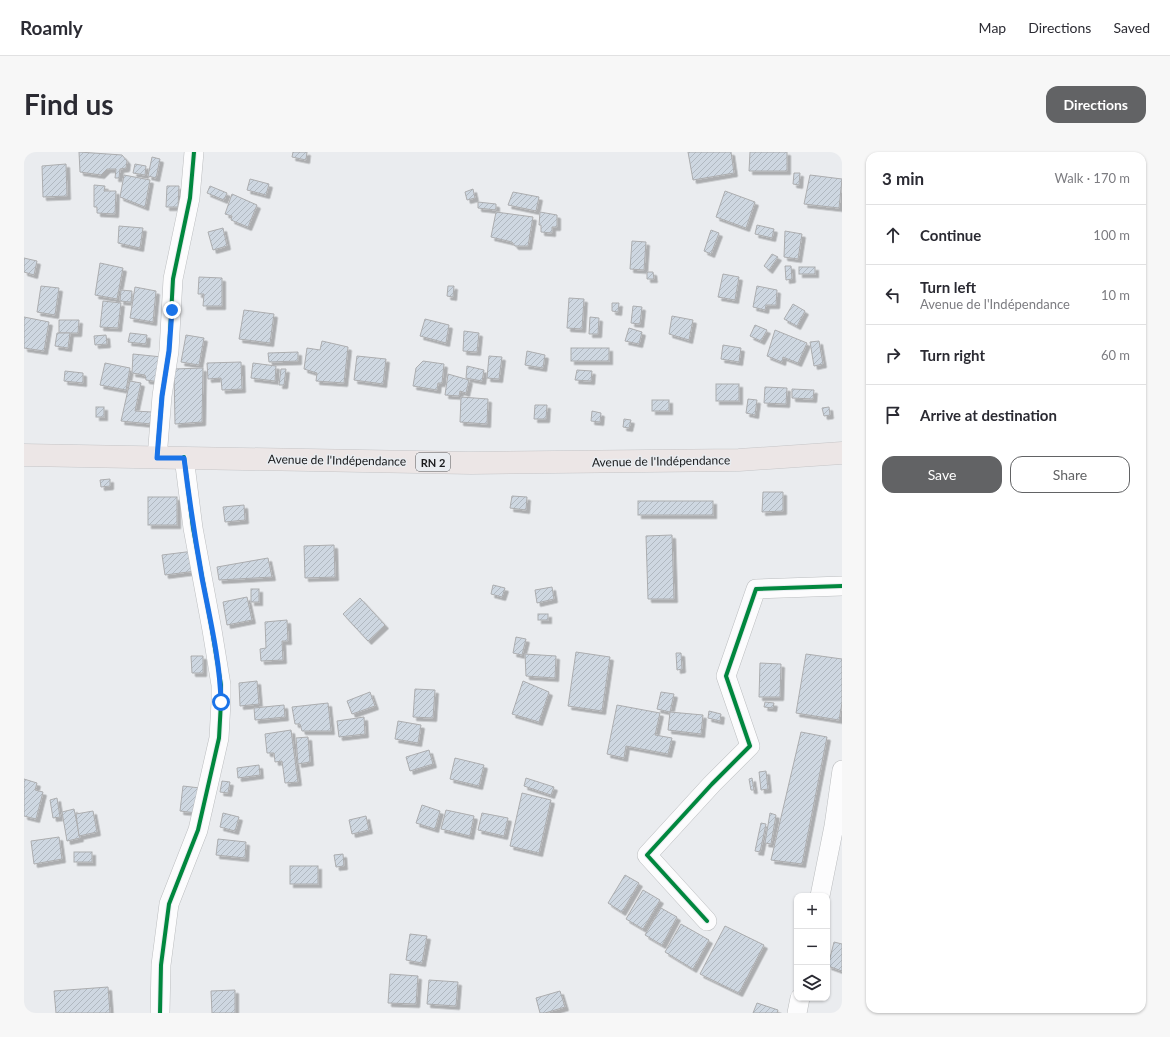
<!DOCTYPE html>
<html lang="en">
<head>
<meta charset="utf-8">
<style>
	:root { --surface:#fff; --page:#f7f7f7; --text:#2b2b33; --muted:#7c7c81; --line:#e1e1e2; --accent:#626365 }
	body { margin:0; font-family:Lato,sans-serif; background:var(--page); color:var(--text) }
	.controls { position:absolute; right:12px; bottom:12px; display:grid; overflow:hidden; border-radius:8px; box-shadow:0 1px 3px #0004 }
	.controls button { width:36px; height:36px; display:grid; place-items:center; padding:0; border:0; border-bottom:1px solid var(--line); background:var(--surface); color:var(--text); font:20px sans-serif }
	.stop { position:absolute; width:12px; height:12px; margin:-9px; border:3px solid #1a73e8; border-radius:50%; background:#fff }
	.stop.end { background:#1a73e8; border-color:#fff; box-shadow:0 1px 4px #0008 }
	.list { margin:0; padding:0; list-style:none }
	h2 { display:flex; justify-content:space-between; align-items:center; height:52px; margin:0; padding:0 16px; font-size:17px }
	h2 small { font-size:13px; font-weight:400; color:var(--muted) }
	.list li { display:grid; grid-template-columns:26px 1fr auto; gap:12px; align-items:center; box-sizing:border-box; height:60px; padding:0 16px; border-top:1px solid var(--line) }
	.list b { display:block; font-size:15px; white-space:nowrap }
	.list p { margin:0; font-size:13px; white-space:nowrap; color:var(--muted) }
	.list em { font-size:13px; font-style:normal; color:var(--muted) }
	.actions { display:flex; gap:8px; padding:12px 16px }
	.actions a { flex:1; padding:9px 0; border:1px solid var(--accent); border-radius:12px; text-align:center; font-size:14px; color:var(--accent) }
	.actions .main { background:var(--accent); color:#fff }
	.icon { flex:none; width:22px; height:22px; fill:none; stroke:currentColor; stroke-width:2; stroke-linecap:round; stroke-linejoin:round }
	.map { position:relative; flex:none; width:818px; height:861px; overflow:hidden; border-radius:12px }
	header { display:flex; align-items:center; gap:24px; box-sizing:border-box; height:56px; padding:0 20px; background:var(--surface); border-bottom:1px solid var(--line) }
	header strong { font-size:19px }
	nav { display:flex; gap:22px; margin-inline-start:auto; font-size:14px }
	.intro { display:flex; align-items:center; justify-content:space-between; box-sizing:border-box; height:96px; padding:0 24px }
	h1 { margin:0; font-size:28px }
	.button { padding:10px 18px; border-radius:12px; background:var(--accent); color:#fff; font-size:14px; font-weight:700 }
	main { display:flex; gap:24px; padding:0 24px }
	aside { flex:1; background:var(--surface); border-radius:12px; box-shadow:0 1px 3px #0004 }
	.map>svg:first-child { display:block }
	.building { fill:url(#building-hatch); stroke:#acadaf; filter:url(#shadow) }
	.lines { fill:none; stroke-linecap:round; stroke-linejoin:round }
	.minor-casing { stroke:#bbbdbf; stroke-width:20 }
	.primary-casing { stroke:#c5c5c7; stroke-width:23 }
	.minor { stroke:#fcfcfd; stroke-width:19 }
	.primary { stroke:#ece6e6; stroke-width:22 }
	.cycleway-casing { stroke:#e9ecf0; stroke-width:6 }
	.cycleway { stroke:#00873e; stroke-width:4 }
	.route { stroke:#1a73e8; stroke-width:5 }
	.labels { text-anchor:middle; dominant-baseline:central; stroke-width:3; stroke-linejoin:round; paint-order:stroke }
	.shield { fill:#e9ecf0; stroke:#57585b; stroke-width:1 }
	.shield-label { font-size:11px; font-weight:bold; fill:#18191b }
	.street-label { font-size:12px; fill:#18191b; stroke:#e9ecf0 }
</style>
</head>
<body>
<header>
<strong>Roamly</strong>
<nav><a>Map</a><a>Directions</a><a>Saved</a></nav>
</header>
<div class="intro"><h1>Find us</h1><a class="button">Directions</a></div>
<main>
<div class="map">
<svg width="818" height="861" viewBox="0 0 818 861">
	<defs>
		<pattern id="building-hatch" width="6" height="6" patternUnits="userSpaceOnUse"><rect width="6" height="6" fill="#ced7e1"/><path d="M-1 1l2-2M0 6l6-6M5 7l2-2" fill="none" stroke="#b0b8c0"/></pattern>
		<filter id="shadow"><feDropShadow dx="3.5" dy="3.5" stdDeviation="0" flood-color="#0004"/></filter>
	</defs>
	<rect width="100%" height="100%" fill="#eaecef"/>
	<!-- building -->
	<g class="building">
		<polygon points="55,0 98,3 103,9 102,16 96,17 95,26 91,26 92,17 83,17 77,23 56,20"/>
		<polygon points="269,0 283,0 282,8 268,5"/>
		<polygon points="664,0 707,0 710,21 669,28"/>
		<polygon points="726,0 763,0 763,19 725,19"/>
		<polygon points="128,5 136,7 132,26 124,24"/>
		<polygon points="42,12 43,44 19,45 18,14"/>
		<polygon points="111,12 122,14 121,23 109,21"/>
		<polygon points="770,21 776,21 775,33 769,32"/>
		<polygon points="100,23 126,28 121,55 96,45"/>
		<polygon points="786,23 818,27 815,56 780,52"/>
		<polygon points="226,27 245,32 242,43 223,38"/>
		<polygon points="70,33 81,34 80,39 92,39 91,62 73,61 73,55 70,55"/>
		<polygon points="143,34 155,34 154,55 142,55"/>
		<polygon points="186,34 203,41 200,48 183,41"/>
		<polygon points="449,37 451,46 443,48 441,40"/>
		<polygon points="701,39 731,50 722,76 692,65"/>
		<polygon points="489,40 515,45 512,59 484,53"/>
		<polygon points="208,42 233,53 224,75 207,68 208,64 201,62"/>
		<polygon points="454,50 472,52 472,58 454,56"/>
		<polygon points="472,60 509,65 504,94 491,94 488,90 467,85"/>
		<polygon points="516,60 533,63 533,75 528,75 528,81 517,80 517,73 515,73"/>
		<polygon points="733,73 750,77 748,86 731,82"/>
		<polygon points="95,74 119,76 116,96 94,91"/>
		<polygon points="199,76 203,94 189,98 184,80"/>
		<polygon points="687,78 695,81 687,102 680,99"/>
		<polygon points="761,79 778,82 774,107 760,105"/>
		<polygon points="608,89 622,90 620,118 606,117"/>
		<polygon points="748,102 754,105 745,118 740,114"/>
		<polygon points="0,106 13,109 10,123 0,120"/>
		<polygon points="76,111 99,116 93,147 71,143"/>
		<polygon points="761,114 767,114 768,127 762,128"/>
		<rect x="775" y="115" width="16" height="7"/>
		<polygon points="623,120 629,120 630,127 623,127"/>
		<polygon points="699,122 715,125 711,148 694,145"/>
		<polygon points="175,125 198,126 198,154 179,154 180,142 174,142"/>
		<polygon points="17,134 35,136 31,163 13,160"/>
		<polygon points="424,134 430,134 429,145 423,144"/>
		<polygon points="733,134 753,138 752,153 742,153 741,158 729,155"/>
		<polygon points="111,135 132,139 129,170 106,166"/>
		<polygon points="97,138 108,139 107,150 96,149"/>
		<polygon points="545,146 560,147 558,177 543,176"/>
		<polygon points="79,149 97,151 94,176 76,175"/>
		<polygon points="588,151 595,151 594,160 588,159"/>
		<polygon points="769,152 781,159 773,174 760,167"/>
		<polygon points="609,154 618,155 616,172 607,171"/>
		<polygon points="220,158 250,162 246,191 215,187"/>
		<polygon points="648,164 669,168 665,188 645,182"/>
		<polygon points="0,165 25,170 20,199 0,196"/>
		<polygon points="566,165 575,166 574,182 565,182"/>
		<polygon points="401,167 425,173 422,191 396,184"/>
		<polygon points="35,168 55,168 54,181 35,181"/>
		<polygon points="731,173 743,178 737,189 726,184"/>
		<polygon points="605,176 618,180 615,192 601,189"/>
		<polygon points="751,178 783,191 774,211 759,205 758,210 743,204"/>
		<polygon points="440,179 455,181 453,200 439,199"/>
		<polygon points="33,181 46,181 44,196 31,194"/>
		<polygon points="106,181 123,183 122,192 104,190"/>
		<polygon points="82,183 83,192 71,193 70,184"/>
		<polygon points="162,183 180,186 175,213 157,210"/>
		<polygon points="298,189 324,195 320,231 292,229 293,221 280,217 283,196 296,198"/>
		<polygon points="795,189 799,212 790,214 786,190"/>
		<polygon points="699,193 717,196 715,210 697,207"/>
		<rect x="547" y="196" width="38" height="13"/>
		<polygon points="503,199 521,203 519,216 501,213"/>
		<polygon points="274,200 274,209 245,210 244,201"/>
		<polygon points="109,202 138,205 136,230 122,228 121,223 108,221"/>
		<polygon points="333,204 362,207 359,232 330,228"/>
		<polygon points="465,204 478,205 475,227 463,226"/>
		<polygon points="399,209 420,212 418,231 414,231 413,238 389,234 392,216"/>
		<polygon points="217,210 218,237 198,238 197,226 184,227 183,211"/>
		<polygon points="81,211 106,216 102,238 76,233"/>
		<polygon points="229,211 252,214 251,229 227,226"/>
		<polygon points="443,214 460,218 458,229 442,226"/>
		<polygon points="179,216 178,270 151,272 150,217"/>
		<polygon points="257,217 262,217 260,233 255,233"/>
		<polygon points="553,218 568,219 567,229 551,228"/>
		<polygon points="41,219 59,221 59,231 40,229"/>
		<polygon points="424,222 445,228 442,241 436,239 435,244 421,243"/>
		<polygon points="106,229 117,231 111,259 128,260 127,272 97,269"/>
		<rect x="692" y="232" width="23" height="17"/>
		<polygon points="741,235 763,236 762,252 740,251"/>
		<polygon points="768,237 790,238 789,247 768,246"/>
		<polygon points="437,245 464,247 463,272 436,270"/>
		<polygon points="724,247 733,248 731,263 722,261"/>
		<rect x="628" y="248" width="17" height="11"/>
		<polygon points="511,253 523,253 522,267 510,267"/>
		<rect x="72" y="255" width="8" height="10"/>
		<polygon points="805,255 806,263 800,264 798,256"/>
		<polygon points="568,259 577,261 576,270 567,269"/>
		<polygon points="600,267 607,268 605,276 599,275"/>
		<polygon points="86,327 86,334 77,335 76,328"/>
		<polygon points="739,340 759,340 759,359 738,360"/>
		<polygon points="488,344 503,345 502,358 486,356"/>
		<rect x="124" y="345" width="29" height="28"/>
		<rect x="614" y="349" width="75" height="14"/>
		<polygon points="220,353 221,368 201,370 199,355"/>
		<polygon points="648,383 650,447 624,447 622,384"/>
		<polygon points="310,393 311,425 281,426 280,394"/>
		<polygon points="170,399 172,419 141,423 138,403"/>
		<polygon points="244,406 248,425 195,428 193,415"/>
		<polygon points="469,433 481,436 478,445 467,442"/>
		<polygon points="528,435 530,447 513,451 511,438"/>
		<rect x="227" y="437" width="8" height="13"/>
		<polygon points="223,445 228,468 203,473 199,450"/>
		<polygon points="336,446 361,473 344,489 319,462"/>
		<rect x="514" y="462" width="10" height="6"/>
		<polygon points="263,468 264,489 258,489 259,508 237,509 236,497 242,496 241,470"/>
		<polygon points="492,485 502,487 498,503 489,501"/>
		<polygon points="552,500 586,505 578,559 544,554"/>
		<polygon points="652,501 657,501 658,517 653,518"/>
		<polygon points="501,502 532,504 531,526 502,524"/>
		<polygon points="782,502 818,507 818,551 815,568 772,561"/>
		<polygon points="167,504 179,504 179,521 168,521"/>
		<polygon points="736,511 757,512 756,545 735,545"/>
		<polygon points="233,529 235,552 216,554 215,531"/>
		<polygon points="499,529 525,540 515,570 488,562"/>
		<polygon points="391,537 411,538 409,566 389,565"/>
		<polygon points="346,540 351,554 328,562 323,549"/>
		<polygon points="637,540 650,542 646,560 633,557"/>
		<polygon points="741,550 750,551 749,556 740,555"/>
		<polygon points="304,551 307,579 278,579 276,572 271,572 268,555"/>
		<polygon points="260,553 261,565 231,568 230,556"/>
		<polygon points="593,553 636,561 631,583 648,586 644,602 602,594 600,606 583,602"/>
		<polygon points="685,559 697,562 696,569 684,566"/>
		<polygon points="646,560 679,563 677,582 644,578"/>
		<polygon points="340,565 341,582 315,585 313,569"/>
		<polygon points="374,569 397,573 394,591 371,587"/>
		<polygon points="267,578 274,630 261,631 258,609 251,610 250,601 243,601 241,582"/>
		<polygon points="777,580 803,585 778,712 747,708"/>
		<polygon points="284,585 286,610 274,612 272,586"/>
		<polygon points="405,598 409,612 386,619 382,605"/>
		<polygon points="431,606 460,613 455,634 426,627"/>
		<polygon points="235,613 236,623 214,626 213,616"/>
		<polygon points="742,619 744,637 737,638 735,620"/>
		<polygon points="502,626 530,635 527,643 500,634"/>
		<polygon points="728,626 730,638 727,638 725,627"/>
		<polygon points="0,627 13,631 11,638 19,640 12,667 0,664"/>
		<polygon points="198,629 206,630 204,641 196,640"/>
		<polygon points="159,634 176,636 173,661 156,659"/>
		<polygon points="498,641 527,648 515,701 486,694"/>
		<polygon points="33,646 36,665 29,666 26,648"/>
		<polygon points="398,653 416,659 411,677 392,671"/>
		<polygon points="50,657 56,686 43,689 38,660"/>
		<polygon points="422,658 450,664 446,684 417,677"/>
		<polygon points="69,659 73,680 55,684 52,662"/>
		<polygon points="199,661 215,665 211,679 196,675"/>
		<polygon points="458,661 484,666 480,684 454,678"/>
		<polygon points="746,661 752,663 747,692 741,691"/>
		<polygon points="342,664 345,678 328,682 325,668"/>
		<polygon points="737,671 742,672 736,700 731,699"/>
		<polygon points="35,685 38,707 10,712 7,689"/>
		<polygon points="194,687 222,690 221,706 192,703"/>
		<rect x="50" y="700" width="18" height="10"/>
		<polygon points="319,702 320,714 312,715 310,703"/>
		<rect x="266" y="714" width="28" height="18"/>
		<polygon points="601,723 615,731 598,760 584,751"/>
		<polygon points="619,738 636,748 619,777 602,767"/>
		<polygon points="637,756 653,765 638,793 621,783"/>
		<polygon points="657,772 685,788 669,817 641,800"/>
		<polygon points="701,774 740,793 715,841 676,822"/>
		<polygon points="386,782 403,784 398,811 382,808"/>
		<polygon points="810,790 818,792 818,819 804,814"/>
		<polygon points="366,822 394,824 392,852 364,851"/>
		<polygon points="405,828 434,830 432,854 403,852"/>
		<polygon points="84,835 86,861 32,861 30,839"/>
		<polygon points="211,838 211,861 188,861 187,839"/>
		<polygon points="536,839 541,855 521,861 516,861 512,846"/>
		<polygon points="733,851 754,858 753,861 729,861"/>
	</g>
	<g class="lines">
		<!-- minor casing -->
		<g class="minor-casing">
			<g id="minor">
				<polyline points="133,306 138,244 145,199 149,127 166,46 170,0"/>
				<polyline points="796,744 810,674 818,618"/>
				<polyline points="683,769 623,703 688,632 726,594 702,524 732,437 818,434"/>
				<polyline points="136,861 137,813 145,752 174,678 195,586 197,550 197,533 188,478 169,376 160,305"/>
				<polyline points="773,861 776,846"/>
			</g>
		</g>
		<!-- primary casing -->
		<g class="primary-casing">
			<polyline id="primary" points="0,303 447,311 715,308 818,301"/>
		</g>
		<!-- minor -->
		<use href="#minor" class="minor"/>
		<!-- primary -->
		<use href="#primary" class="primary"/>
		<!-- cycleway casing -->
		<g class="cycleway-casing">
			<g id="cycleway">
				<polyline points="133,306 138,244 145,199 149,127 166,46 170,0"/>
				<polyline points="683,769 623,703 688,632 726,594 702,524 732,437 818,434"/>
				<polyline points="136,861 137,813 145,752 174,678 195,586 197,550 197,533 188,478 169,376 160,305"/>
			</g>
		</g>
		<!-- cycleway -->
		<use href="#cycleway" class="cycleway"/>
	</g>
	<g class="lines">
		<!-- route -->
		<path class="route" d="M 148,158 L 145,199 L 138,244 L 133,306 L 160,306 C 165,346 171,386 178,426 C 186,467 196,509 197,550"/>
	</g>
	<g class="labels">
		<!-- shield labels -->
		<rect class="shield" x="392" y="301" width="34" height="18" rx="3"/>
		<g class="shield-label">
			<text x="409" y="310">RN 2</text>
		</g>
		<!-- street labels -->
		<g class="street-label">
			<text transform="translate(313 308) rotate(1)">Avenue de l'Indépendance</text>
			<text transform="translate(637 309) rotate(-1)">Avenue de l'Indépendance</text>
		</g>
	</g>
</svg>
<div class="controls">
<button>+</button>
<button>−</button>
<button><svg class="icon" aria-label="layers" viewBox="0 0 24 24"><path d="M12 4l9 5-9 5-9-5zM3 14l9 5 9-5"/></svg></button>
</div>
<div class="stop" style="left:197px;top:550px"></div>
<div class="stop end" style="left:148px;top:158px"></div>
</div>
<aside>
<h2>3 min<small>Walk · 170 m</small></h2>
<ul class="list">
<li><svg class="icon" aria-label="ahead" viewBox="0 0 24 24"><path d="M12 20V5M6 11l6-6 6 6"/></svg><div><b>Continue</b></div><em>100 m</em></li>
<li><svg class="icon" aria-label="left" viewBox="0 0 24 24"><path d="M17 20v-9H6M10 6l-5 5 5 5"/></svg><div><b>Turn left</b><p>Avenue de l'Indépendance</p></div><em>10 m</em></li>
<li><svg class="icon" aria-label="right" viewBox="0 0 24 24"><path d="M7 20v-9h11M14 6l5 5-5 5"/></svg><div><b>Turn right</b></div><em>60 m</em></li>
<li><svg class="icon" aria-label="arrive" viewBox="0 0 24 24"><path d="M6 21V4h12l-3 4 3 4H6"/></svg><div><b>Arrive at destination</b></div></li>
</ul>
<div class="actions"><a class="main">Save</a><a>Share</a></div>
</aside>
</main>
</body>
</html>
